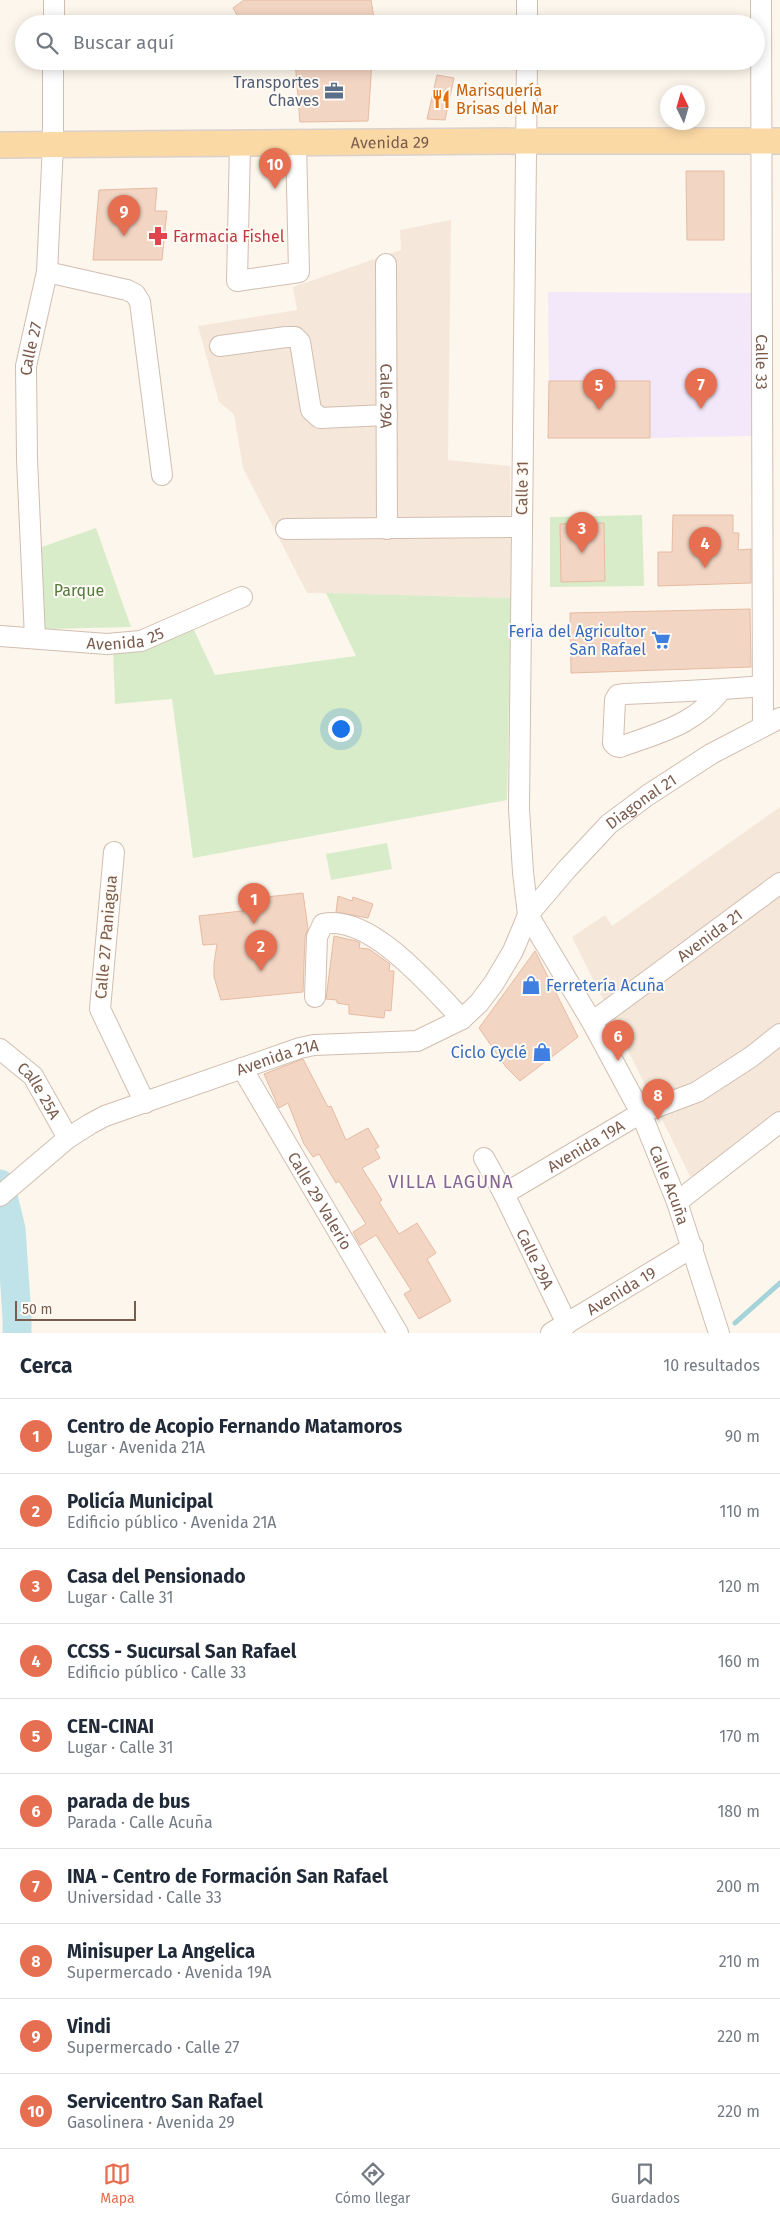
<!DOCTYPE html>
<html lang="es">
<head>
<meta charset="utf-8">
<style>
	:root { --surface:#fff; --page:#f2f2f3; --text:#1f2937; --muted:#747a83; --line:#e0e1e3; --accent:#e76f51 }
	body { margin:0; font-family:"Fira Sans",sans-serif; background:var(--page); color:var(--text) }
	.compass { position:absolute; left:660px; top:85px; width:45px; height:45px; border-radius:50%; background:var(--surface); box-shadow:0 2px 12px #0003; rotate:355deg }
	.scale { position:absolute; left:15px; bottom:12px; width:121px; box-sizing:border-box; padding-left:5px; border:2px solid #7a5c4d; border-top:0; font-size:14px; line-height:18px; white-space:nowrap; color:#7a5c4d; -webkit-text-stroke:4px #fffaf3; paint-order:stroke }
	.you { position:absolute; left:340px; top:728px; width:18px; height:18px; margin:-12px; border:4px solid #fff; border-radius:50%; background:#1a73e8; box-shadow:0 0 0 8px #1a73e833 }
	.badge { display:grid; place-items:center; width:32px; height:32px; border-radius:50%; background:var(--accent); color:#fff; font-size:16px; font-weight:700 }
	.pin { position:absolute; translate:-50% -41px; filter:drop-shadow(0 1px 2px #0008) }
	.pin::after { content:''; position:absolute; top:26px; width:18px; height:15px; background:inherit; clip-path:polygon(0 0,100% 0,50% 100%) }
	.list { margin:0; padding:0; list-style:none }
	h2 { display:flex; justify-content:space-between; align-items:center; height:65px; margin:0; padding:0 20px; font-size:21px }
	h2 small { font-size:16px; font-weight:400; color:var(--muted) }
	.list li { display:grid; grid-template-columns:32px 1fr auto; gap:15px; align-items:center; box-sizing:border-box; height:75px; padding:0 20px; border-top:1px solid var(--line) }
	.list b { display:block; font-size:19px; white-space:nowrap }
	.list p { margin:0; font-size:16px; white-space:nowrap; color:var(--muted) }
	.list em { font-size:16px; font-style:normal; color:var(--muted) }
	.icon { flex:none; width:28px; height:28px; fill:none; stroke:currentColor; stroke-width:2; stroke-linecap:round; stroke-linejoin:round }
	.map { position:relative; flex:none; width:780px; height:1333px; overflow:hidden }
	.search { position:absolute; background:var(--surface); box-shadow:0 2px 12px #0003; left:15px; right:15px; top:15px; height:55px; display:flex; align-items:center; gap:12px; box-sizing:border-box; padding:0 18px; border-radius:28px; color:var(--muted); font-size:19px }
	.sheet { height:815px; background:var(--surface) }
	nav { display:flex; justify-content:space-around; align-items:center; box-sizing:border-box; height:70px; border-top:1px solid var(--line); background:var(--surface); font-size:14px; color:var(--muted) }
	nav a { display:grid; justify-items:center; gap:2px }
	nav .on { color:var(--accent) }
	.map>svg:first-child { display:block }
	.residential { fill:#f5e8da }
	.education { fill:#f3e8fa }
	.green { fill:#d8ecc9 }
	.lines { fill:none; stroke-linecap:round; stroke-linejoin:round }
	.stream { stroke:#a5d3da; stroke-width:5 }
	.river { stroke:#bfe3e8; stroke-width:29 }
	.building { fill:#f3d5c3; stroke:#e6bba3 }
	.minor-casing { stroke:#d1beb0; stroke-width:22 }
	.major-casing { stroke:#dad1cd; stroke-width:28 }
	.minor { stroke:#fff; stroke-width:20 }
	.major { stroke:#fbd9a5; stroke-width:25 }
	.labels { text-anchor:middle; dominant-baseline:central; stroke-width:4; stroke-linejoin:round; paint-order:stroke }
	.service-label { font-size:16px; fill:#4e5e75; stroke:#fffaf3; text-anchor:end }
	.food-label { font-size:16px; fill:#c56008; stroke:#fffaf3; text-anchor:start }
	.street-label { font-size:16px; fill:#7a5c4d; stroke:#fffaf3 }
	.health-label { font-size:16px; fill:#be3a42; stroke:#fffaf3; text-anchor:start }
	.park-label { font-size:16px; fill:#537a41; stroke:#fffaf3 }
	.shop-label { font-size:16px; fill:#366cbe; stroke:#fffaf3; text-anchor:end }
	.neighbourhood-label { font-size:18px; letter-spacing:1px; fill:#846695; stroke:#fffaf3 }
</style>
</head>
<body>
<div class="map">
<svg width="780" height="1333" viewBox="0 0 780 1333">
	<rect width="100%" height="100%" fill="#fdf6ec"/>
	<!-- residential -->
	<g class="residential">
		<polygon points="451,220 448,460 510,466 511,598 307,593 243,468 234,414 219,402 198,326 297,310 293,287 401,250 400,230"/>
		<polygon points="780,807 780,1116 693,1182 572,937 605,915 612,926"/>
	</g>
	<!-- education -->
	<polygon class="education" points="548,292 751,293 752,436 650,438 650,381 549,381"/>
	<!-- green -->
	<g class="green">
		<polygon points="642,515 644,586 550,587 550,517"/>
		<polygon points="96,528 131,627 45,629 39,548"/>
		<polygon points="326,593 511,598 507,800 193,858 172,699 115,704 113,651 159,644 194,630 215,675 356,656"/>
		<polygon points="387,843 392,869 331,880 326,854"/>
	</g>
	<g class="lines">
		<!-- stream -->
		<polyline class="stream" points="735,1323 780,1283"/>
		<!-- river -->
		<polyline class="river" points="0,1184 11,1229 17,1317 17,1333"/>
	</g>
	<!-- building -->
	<g class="building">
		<polygon points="244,0 371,0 375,24 242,24 233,8"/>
		<polygon points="295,61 372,61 368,121 300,122"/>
		<polygon points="437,75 454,78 445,120 427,119"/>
		<polygon points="686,171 724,171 724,240 687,240"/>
		<polygon points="157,188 155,211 167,211 162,260 93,260 99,190"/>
		<polygon points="549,381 650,381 650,438 548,438"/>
		<polygon points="673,515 733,515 733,533 739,533 738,550 751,549 751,583 658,586 658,552 672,552"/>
		<polygon points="604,523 605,581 561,582 560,524"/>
		<polygon points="750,609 751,667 571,673 570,613"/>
		<polygon points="303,893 308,929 305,937 303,992 221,1000 214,977 214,964 217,944 203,945 199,916 258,909 257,898"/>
		<polygon points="338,896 352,901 353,897 373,904 368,918 336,912"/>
		<polygon points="334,936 356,941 360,943 359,948 369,949 390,964 389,971 394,971 393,985 391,1011 385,1010 384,1018 349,1014 349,1005 337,1003 337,1000 326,999"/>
		<polygon points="535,951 578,1037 520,1081 506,1067 479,1028"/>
		<polygon points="303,1059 328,1107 331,1106 346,1140 368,1128 379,1147 375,1149 380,1158 362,1168 382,1200 379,1202 399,1234 417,1223 436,1253 427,1259 451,1301 419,1319 404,1294 411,1290 376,1235 360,1245 353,1232 366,1224 339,1181 336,1183 319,1154 313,1157 304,1144 288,1103 279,1108 264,1074"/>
	</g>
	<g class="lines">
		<!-- minor casing -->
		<g class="minor-casing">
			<g id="minor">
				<path id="s1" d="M 761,0 L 763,725"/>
				<polyline points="54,24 54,0"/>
				<polyline points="527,24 527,0"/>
				<path id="s2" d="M 527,61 L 519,809 L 523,872 L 528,915 L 592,1022 L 641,1113 L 677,1202 L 719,1333"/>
				<polyline points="240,144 237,281 299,272 296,142"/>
				<path id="s3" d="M 386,264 L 387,529"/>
				<polyline points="47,272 127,290 135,294 140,302 162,475"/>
				<polyline points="220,346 286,337 295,337 300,342 311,410 320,418 387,415"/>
				<polyline points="286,529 522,527"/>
				<path id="s4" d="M 0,636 L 107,644 L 141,641 L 242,597"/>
				<path id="s5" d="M 35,638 L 27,459 L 26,366 L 47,272 L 53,145 L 53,61"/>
				<path d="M 722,689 C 695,725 661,732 620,747 L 616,746 L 613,743 L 615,700 L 618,695 L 625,694 C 671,692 717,690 763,686"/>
				<polyline points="114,852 100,1009 145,1103"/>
				<path d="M 315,997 L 317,937 L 323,924 C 371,914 431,987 462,1019"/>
				<path id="s6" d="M 592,1022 L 780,883"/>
				<path id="s7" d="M 0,1049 L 33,1076 L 68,1138"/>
				<path id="s8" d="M 242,1068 L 398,1333"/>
				<path id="s9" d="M 484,1158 L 504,1194 L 641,1113 L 697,1092 L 751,1057 L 780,1034"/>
				<path id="s10" d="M 504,1194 L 567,1324"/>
				<path id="s11" d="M 0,1196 L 68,1138 L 90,1124 L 105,1116 L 300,1048 L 314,1045 L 417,1041 L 462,1019 L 479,1003 L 494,983 L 513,951 L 528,915 L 567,869 L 609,824 L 648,795 L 711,754 L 780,718"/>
				<polyline points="677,1202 780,1122"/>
				<path id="s12" d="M 551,1333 L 693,1247"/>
			</g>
		</g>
		<!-- major casing -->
		<g class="major-casing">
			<g id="major">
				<path id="s13" d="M 0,145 L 526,141 L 780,141"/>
			</g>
		</g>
		<!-- minor -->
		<use href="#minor" class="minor"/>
		<!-- major -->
		<use href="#major" class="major"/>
	</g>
	<!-- icons -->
	<defs>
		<g id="office-bare" transform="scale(1.5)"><path d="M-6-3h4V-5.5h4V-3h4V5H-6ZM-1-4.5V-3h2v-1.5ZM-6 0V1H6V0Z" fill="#5c6f8a" stroke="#fffaf3" stroke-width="2.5" paint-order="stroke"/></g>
		<g id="restaurant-bare" transform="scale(1.5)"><path d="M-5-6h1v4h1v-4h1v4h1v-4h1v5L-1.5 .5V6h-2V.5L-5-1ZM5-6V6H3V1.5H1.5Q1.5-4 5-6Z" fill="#e8710a" stroke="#fffaf3" stroke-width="2.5" paint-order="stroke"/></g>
		<g id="pharmacy-bare" transform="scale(1.5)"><path d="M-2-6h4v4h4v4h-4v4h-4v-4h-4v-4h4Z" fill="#e0444e" stroke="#fffaf3" stroke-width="2.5" paint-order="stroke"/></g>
		<g id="supermarket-bare" transform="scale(1.5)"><path d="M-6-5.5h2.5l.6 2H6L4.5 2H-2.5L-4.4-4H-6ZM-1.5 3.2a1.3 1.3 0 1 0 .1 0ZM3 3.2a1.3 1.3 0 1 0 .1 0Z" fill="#3f7fe0" stroke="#fffaf3" stroke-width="2.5" paint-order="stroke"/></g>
		<g id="shop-bare" transform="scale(1.5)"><path d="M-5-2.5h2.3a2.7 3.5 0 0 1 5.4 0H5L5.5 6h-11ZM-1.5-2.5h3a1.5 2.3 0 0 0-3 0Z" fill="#3f7fe0" stroke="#fffaf3" stroke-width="2.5" paint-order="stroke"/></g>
	</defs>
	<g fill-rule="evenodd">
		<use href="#office-bare" x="334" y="91"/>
		<use href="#restaurant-bare" x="441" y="99"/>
		<use href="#pharmacy-bare" x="158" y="236"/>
		<use href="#supermarket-bare" x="661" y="640"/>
		<use href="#shop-bare" x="531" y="985"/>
		<use href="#shop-bare" x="542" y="1052"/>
	</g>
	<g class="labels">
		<!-- service labels -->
		<g class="service-label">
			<text x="319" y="82">Transportes<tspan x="319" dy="18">Chaves</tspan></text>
		</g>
		<!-- food labels -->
		<g class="food-label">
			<text x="456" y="90">Marisquería<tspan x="456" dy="18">Brisas del Mar</tspan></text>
		</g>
		<!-- street labels -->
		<g class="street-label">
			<text stroke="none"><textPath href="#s13" startOffset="390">Avenida 29</textPath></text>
			<text stroke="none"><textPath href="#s5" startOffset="290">Calle 27</textPath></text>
			<text stroke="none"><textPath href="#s1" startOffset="362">Calle 33</textPath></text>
			<text stroke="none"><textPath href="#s3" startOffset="132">Calle 29A</textPath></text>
			<text transform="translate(522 488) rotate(-89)">Calle 31</text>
			<text stroke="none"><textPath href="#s4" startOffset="126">Avenida 25</textPath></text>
			<text stroke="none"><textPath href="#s11" startOffset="792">Diagonal 21</textPath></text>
			<text stroke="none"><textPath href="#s6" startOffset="146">Avenida 21</textPath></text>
			<text transform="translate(106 937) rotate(-85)">Calle 27 Paniagua</text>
			<text stroke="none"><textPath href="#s11" startOffset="315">Avenida 21A</textPath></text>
			<text stroke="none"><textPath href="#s7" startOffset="58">Calle 25A</textPath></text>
			<text stroke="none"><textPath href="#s9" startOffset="136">Avenida 19A</textPath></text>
			<text stroke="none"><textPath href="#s2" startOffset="1160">Calle Acuña</textPath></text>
			<text stroke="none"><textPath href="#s8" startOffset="154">Calle 29 Valerio</textPath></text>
			<text stroke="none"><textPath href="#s10" startOffset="72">Calle 29A</textPath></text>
			<text stroke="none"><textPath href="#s12" startOffset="82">Avenida 19</textPath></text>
		</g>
		<!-- health labels -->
		<g class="health-label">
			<text x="173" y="236">Farmacia Fishel</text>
		</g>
		<!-- park labels -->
		<g class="park-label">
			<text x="79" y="590">Parque</text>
		</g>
		<!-- shop labels -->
		<g class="shop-label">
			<text x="646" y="631">Feria del Agricultor<tspan x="646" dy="18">San Rafael</tspan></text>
			<text x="546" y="985" text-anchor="start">Ferretería Acuña</text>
			<text x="527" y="1052">Ciclo Cyclé</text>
		</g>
		<!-- neighbourhood labels -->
		<g class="neighbourhood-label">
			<text x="451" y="1182">VILLA LAGUNA</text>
		</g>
	</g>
</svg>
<svg class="compass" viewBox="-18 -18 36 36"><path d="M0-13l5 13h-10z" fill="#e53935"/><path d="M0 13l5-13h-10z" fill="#747a83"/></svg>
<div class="scale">50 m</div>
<div class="you"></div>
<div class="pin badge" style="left:254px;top:924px">1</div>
<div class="pin badge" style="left:261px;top:971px">2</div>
<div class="pin badge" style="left:582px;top:553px">3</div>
<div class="pin badge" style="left:705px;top:568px">4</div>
<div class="pin badge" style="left:599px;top:410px">5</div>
<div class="pin badge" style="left:618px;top:1061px">6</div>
<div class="pin badge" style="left:701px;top:409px">7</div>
<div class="pin badge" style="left:658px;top:1120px">8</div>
<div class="pin badge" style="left:124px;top:236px">9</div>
<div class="pin badge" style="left:275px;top:189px">10</div>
<div class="search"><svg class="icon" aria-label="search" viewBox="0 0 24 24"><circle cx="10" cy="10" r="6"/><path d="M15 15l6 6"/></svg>Buscar aquí</div>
</div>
<section class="sheet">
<h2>Cerca<small>10 resultados</small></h2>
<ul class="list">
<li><span class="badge">1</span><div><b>Centro de Acopio Fernando Matamoros</b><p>Lugar · Avenida 21A</p></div><em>90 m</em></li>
<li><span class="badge">2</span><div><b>Policía Municipal</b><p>Edificio público · Avenida 21A</p></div><em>110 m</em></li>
<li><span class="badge">3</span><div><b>Casa del Pensionado</b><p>Lugar · Calle 31</p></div><em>120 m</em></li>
<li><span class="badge">4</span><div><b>CCSS - Sucursal San Rafael</b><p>Edificio público · Calle 33</p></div><em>160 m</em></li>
<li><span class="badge">5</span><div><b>CEN-CINAI</b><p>Lugar · Calle 31</p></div><em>170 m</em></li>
<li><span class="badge">6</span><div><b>parada de bus</b><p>Parada · Calle Acuña</p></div><em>180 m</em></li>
<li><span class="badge">7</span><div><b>INA - Centro de Formación San Rafael</b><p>Universidad · Calle 33</p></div><em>200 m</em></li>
<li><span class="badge">8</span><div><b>Minisuper La Angelica</b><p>Supermercado · Avenida 19A</p></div><em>210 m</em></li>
<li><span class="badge">9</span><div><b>Vindi</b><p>Supermercado · Calle 27</p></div><em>220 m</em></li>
<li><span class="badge">10</span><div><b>Servicentro San Rafael</b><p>Gasolinera · Avenida 29</p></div><em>220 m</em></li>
</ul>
</section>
<nav>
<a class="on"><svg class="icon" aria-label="map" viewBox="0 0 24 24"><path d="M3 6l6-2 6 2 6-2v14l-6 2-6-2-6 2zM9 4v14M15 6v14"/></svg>Mapa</a>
<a><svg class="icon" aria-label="directions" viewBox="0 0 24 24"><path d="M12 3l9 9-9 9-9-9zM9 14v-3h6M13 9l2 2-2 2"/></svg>Cómo llegar</a>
<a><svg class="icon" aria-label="saved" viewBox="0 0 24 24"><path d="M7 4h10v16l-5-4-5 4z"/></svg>Guardados</a>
</nav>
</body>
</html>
